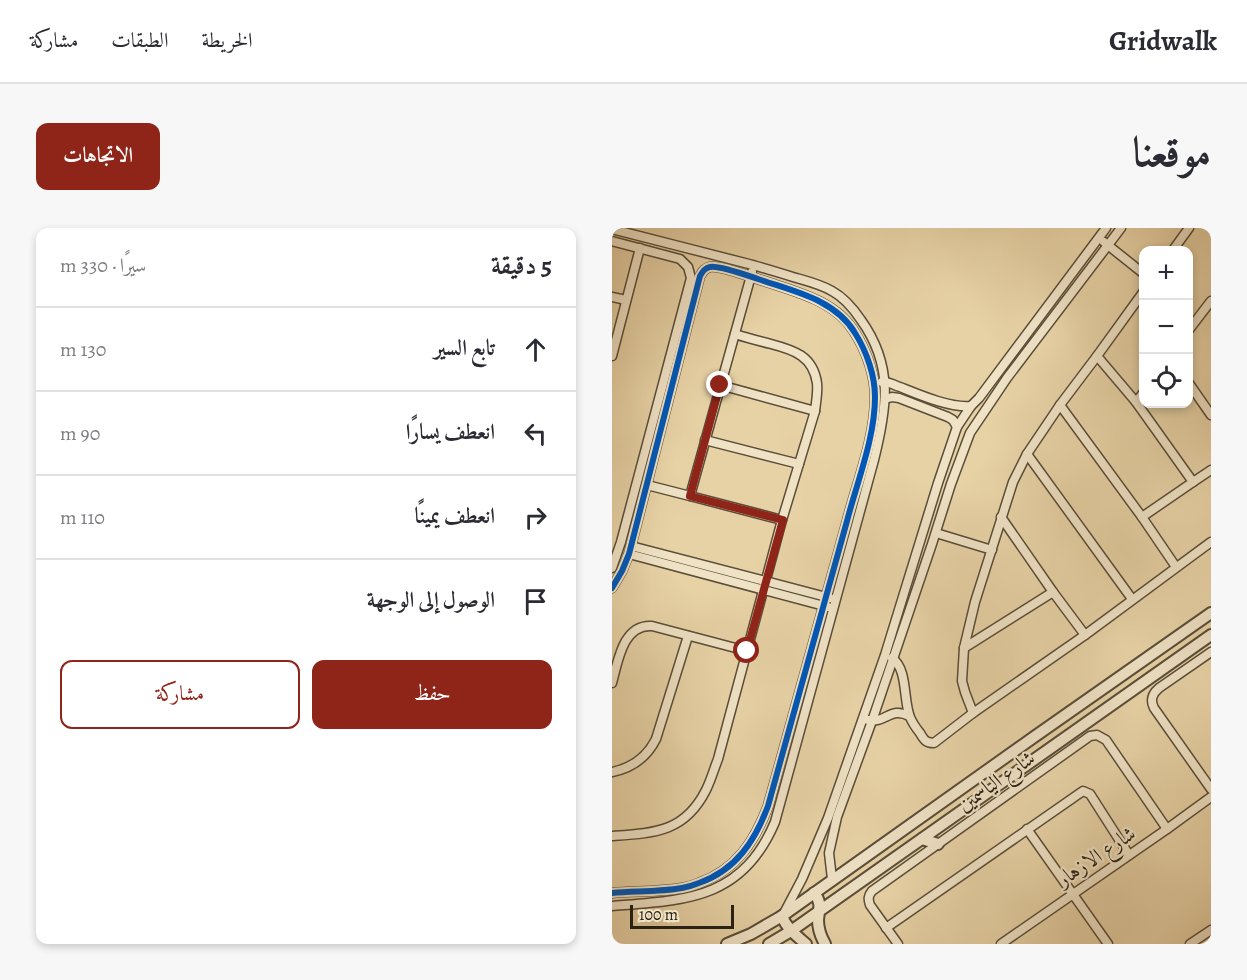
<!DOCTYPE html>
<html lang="ar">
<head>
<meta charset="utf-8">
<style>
	:root { --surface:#fff; --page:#f7f7f7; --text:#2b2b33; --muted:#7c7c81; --line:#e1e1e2; --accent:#8f2418 }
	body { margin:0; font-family:Alegreya,Amiri,serif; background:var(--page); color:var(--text); direction:rtl }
	.controls { position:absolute; right:18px; top:18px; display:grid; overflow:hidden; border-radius:12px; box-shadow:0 3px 9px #0003 }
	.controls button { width:54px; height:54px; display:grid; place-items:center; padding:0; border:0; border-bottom:2px solid var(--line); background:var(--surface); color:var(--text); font:30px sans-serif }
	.scale { position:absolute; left:18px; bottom:15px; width:104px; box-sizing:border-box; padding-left:6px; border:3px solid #2b2115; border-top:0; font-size:16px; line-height:21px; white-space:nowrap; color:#2b2115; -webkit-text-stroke:4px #efe2c5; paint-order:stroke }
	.stop { position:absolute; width:18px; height:18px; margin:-14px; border:4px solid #8f2418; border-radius:50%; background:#fff }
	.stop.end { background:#8f2418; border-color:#fff; box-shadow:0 2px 6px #0008 }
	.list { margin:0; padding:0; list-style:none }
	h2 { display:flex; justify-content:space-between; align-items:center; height:78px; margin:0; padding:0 24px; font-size:26px }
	h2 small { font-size:20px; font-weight:400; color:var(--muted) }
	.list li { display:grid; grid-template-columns:39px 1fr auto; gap:18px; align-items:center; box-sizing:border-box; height:84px; padding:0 24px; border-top:2px solid var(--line) }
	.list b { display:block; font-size:22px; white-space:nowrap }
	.list em { font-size:20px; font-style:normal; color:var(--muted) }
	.actions { display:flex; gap:12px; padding:18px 24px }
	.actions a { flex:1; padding:14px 0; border:2px solid var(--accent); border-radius:12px; text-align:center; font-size:21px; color:var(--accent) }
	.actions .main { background:var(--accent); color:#fff }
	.icon { flex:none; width:33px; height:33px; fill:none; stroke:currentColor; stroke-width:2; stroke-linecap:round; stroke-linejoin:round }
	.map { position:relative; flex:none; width:599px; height:716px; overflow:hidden; direction:ltr; border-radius:12px }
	header { display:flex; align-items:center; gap:36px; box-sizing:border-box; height:84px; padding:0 30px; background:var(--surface); border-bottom:2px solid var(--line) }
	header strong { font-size:28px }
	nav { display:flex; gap:33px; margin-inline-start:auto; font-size:21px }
	.intro { display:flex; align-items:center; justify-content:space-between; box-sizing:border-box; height:144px; padding:0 36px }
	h1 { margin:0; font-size:42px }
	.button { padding:15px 27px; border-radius:12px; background:var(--accent); color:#fff; font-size:21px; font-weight:700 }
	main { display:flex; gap:36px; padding:0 36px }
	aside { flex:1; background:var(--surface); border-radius:12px; box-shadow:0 3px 9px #0003 }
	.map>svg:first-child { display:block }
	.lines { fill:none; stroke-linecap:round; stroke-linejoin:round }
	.minor-casing { stroke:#5a4d39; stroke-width:11 }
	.tertiary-casing { stroke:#5a4d39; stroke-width:14 }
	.minor { stroke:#efe2c5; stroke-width:8 }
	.tertiary { stroke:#efe2c5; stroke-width:10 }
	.cycleway-casing { stroke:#efe2c5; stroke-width:10 }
	.cycleway { stroke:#0057b8; stroke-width:6 }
	.route { stroke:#8f2418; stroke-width:8 }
	.labels { text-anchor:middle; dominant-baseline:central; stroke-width:4.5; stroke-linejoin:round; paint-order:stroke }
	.street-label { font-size:21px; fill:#2b2115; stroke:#efe2c5 }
</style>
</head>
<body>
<header>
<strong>Gridwalk</strong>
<nav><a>الخريطة</a><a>الطبقات</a><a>مشاركة</a></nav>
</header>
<div class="intro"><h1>موقعنا</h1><a class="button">الاتجاهات</a></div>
<main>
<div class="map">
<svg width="599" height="716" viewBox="0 0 599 716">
	<rect width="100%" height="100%" fill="#e7d2a6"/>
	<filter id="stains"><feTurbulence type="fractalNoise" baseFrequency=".00333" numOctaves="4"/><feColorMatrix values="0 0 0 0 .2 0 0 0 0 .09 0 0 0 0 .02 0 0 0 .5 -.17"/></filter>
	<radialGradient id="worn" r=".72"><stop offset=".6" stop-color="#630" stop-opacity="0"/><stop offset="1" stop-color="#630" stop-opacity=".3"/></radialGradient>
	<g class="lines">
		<!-- minor casing -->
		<g class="minor-casing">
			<g id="minor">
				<path d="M 0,1 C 44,12 89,24 133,35 C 149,39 165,44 181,49 C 195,53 208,56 220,63 C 233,70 241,80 249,92 C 282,138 275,180 262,232 L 163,594 C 130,672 74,672 0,678"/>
				<polyline points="0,13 68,31 76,39 79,50 9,314 0,340"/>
				<polyline points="492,14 532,46"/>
				<polyline points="561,22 577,0"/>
				<polyline points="0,69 14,72"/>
				<polyline points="576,103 599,73"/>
				<polyline points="0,128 28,20"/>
				<polyline points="485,128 524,174 532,164"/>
				<path d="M 270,154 C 277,153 281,157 288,159 C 308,167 338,180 359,178 L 367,170 L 494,0"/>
				<polyline points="576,154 599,187"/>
				<polyline points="108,157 203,183"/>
				<polyline points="524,174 581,254 530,289"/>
				<polyline points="448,177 530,289 564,339"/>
				<polyline points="345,199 359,178"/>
				<polyline points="93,212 187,236"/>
				<polyline points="415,226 520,371"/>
				<polyline points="581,254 599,242"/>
				<polyline points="35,257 78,268 140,44"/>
				<polyline points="78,268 170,292"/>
				<polyline points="324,305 380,322"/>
				<polyline points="19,318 218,370"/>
				<polyline points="17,326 216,379"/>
				<path d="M 0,360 L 10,343 L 17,326 L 88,48 C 91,43 93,40 98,39 C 106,37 137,48 146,51 C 180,63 223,71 243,105 C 255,124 263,148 263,169 C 263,210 245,254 235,293 C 209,389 182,484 156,578 C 143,613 124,642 87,655 C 82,657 76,659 70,660 C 47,664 23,663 0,665"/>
				<polyline points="441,364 473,407"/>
				<polyline points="352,420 441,364 389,289"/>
				<path d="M 599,424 L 547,460 C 540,466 538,472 542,480 L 599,561"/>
				<path d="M 280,430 C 296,441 291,472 298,489 C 300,494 304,500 308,505 C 312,512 314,515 322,515 L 361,485 L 473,407 L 599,314"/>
				<path d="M 0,455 C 6,433 11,396 40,398 L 135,423"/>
				<polyline points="361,485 353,464 350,453 352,420 363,374 401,254 415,226 448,177 485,128 532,63"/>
				<path d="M 256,492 C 273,496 279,478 297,488"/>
				<path d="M 0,544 C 20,540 35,529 44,511 L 76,408"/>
				<polyline points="415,601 496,716"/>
				<path d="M 0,608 C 43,605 73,604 94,562 C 99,552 102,541 106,531 L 170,292 L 203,183 C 204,174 206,164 205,155 C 201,128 182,122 159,116 C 147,113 135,110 123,106"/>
				<polyline points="220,651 217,625 225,589 260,493 320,316 339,256 358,205 395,150 509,0"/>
				<polyline points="171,687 190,651 216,590 273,427 326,255 345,199 341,192 336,189 287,170 280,169 273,171"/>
				<polyline points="274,700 471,563 478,566 517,627"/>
				<path d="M 286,716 L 258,677 C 256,671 256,668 260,663 L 478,508 L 485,507 L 494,512 L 555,601"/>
				<polyline points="389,716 555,601 599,569"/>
				<polyline points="578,716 599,702"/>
			</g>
		</g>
		<!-- tertiary casing -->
		<g class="tertiary-casing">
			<g id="tertiary">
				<polyline points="310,611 326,616"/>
				<path d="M 202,665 C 210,674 207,681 206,692 C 206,701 209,709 213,716"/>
				<path d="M 170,688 C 174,700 185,708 194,716"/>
				<polyline points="115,716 139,706 170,688 422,509 599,385"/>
				<polyline points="157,716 179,703 599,407"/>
			</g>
		</g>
		<!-- minor -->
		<use href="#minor" class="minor"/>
		<!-- tertiary -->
		<use href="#tertiary" class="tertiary"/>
		<!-- cycleway casing -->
		<g class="cycleway-casing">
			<path id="cycleway" d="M 0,360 L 10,343 L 17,326 L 88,48 C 91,43 93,40 98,39 C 106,37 137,48 146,51 C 180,63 223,71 243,105 C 255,124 263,148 263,169 C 263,210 245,254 235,293 C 209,389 182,484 156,578 C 143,613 124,642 87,655 C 82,657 76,659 70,660 C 47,664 23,663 0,665"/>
		</g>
		<!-- cycleway -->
		<use href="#cycleway" class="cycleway"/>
	</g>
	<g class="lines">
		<!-- route -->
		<polyline class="route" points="108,157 78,268 171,292 135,423"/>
	</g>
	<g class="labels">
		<!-- street labels -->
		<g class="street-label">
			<text transform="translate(384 553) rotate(-35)">شارع الياسمين</text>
			<text transform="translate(484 628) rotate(-34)">شارع الازهار</text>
		</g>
	</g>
	<rect width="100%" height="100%" filter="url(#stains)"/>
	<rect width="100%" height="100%" fill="url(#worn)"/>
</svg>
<div class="controls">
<button>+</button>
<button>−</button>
<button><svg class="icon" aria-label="locate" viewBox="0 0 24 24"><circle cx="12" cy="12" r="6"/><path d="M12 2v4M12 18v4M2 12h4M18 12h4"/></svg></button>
</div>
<div class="scale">100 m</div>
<div class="stop" style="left:135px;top:423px"></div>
<div class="stop end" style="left:108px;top:157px"></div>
</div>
<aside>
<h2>5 دقيقة<small>سيرًا · 330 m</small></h2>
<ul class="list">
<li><svg class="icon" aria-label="ahead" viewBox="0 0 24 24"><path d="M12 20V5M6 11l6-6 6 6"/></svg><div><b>تابع السير</b></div><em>130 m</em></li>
<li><svg class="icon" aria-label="left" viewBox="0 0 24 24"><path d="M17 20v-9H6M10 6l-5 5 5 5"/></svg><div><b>انعطف يسارًا</b></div><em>90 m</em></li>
<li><svg class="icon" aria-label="right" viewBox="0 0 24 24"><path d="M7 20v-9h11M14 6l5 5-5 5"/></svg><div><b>انعطف يمينًا</b></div><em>110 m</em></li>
<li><svg class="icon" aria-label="arrive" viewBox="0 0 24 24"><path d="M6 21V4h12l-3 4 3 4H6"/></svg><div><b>الوصول إلى الوجهة</b></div></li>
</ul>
<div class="actions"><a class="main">حفظ</a><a>مشاركة</a></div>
</aside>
</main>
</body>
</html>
